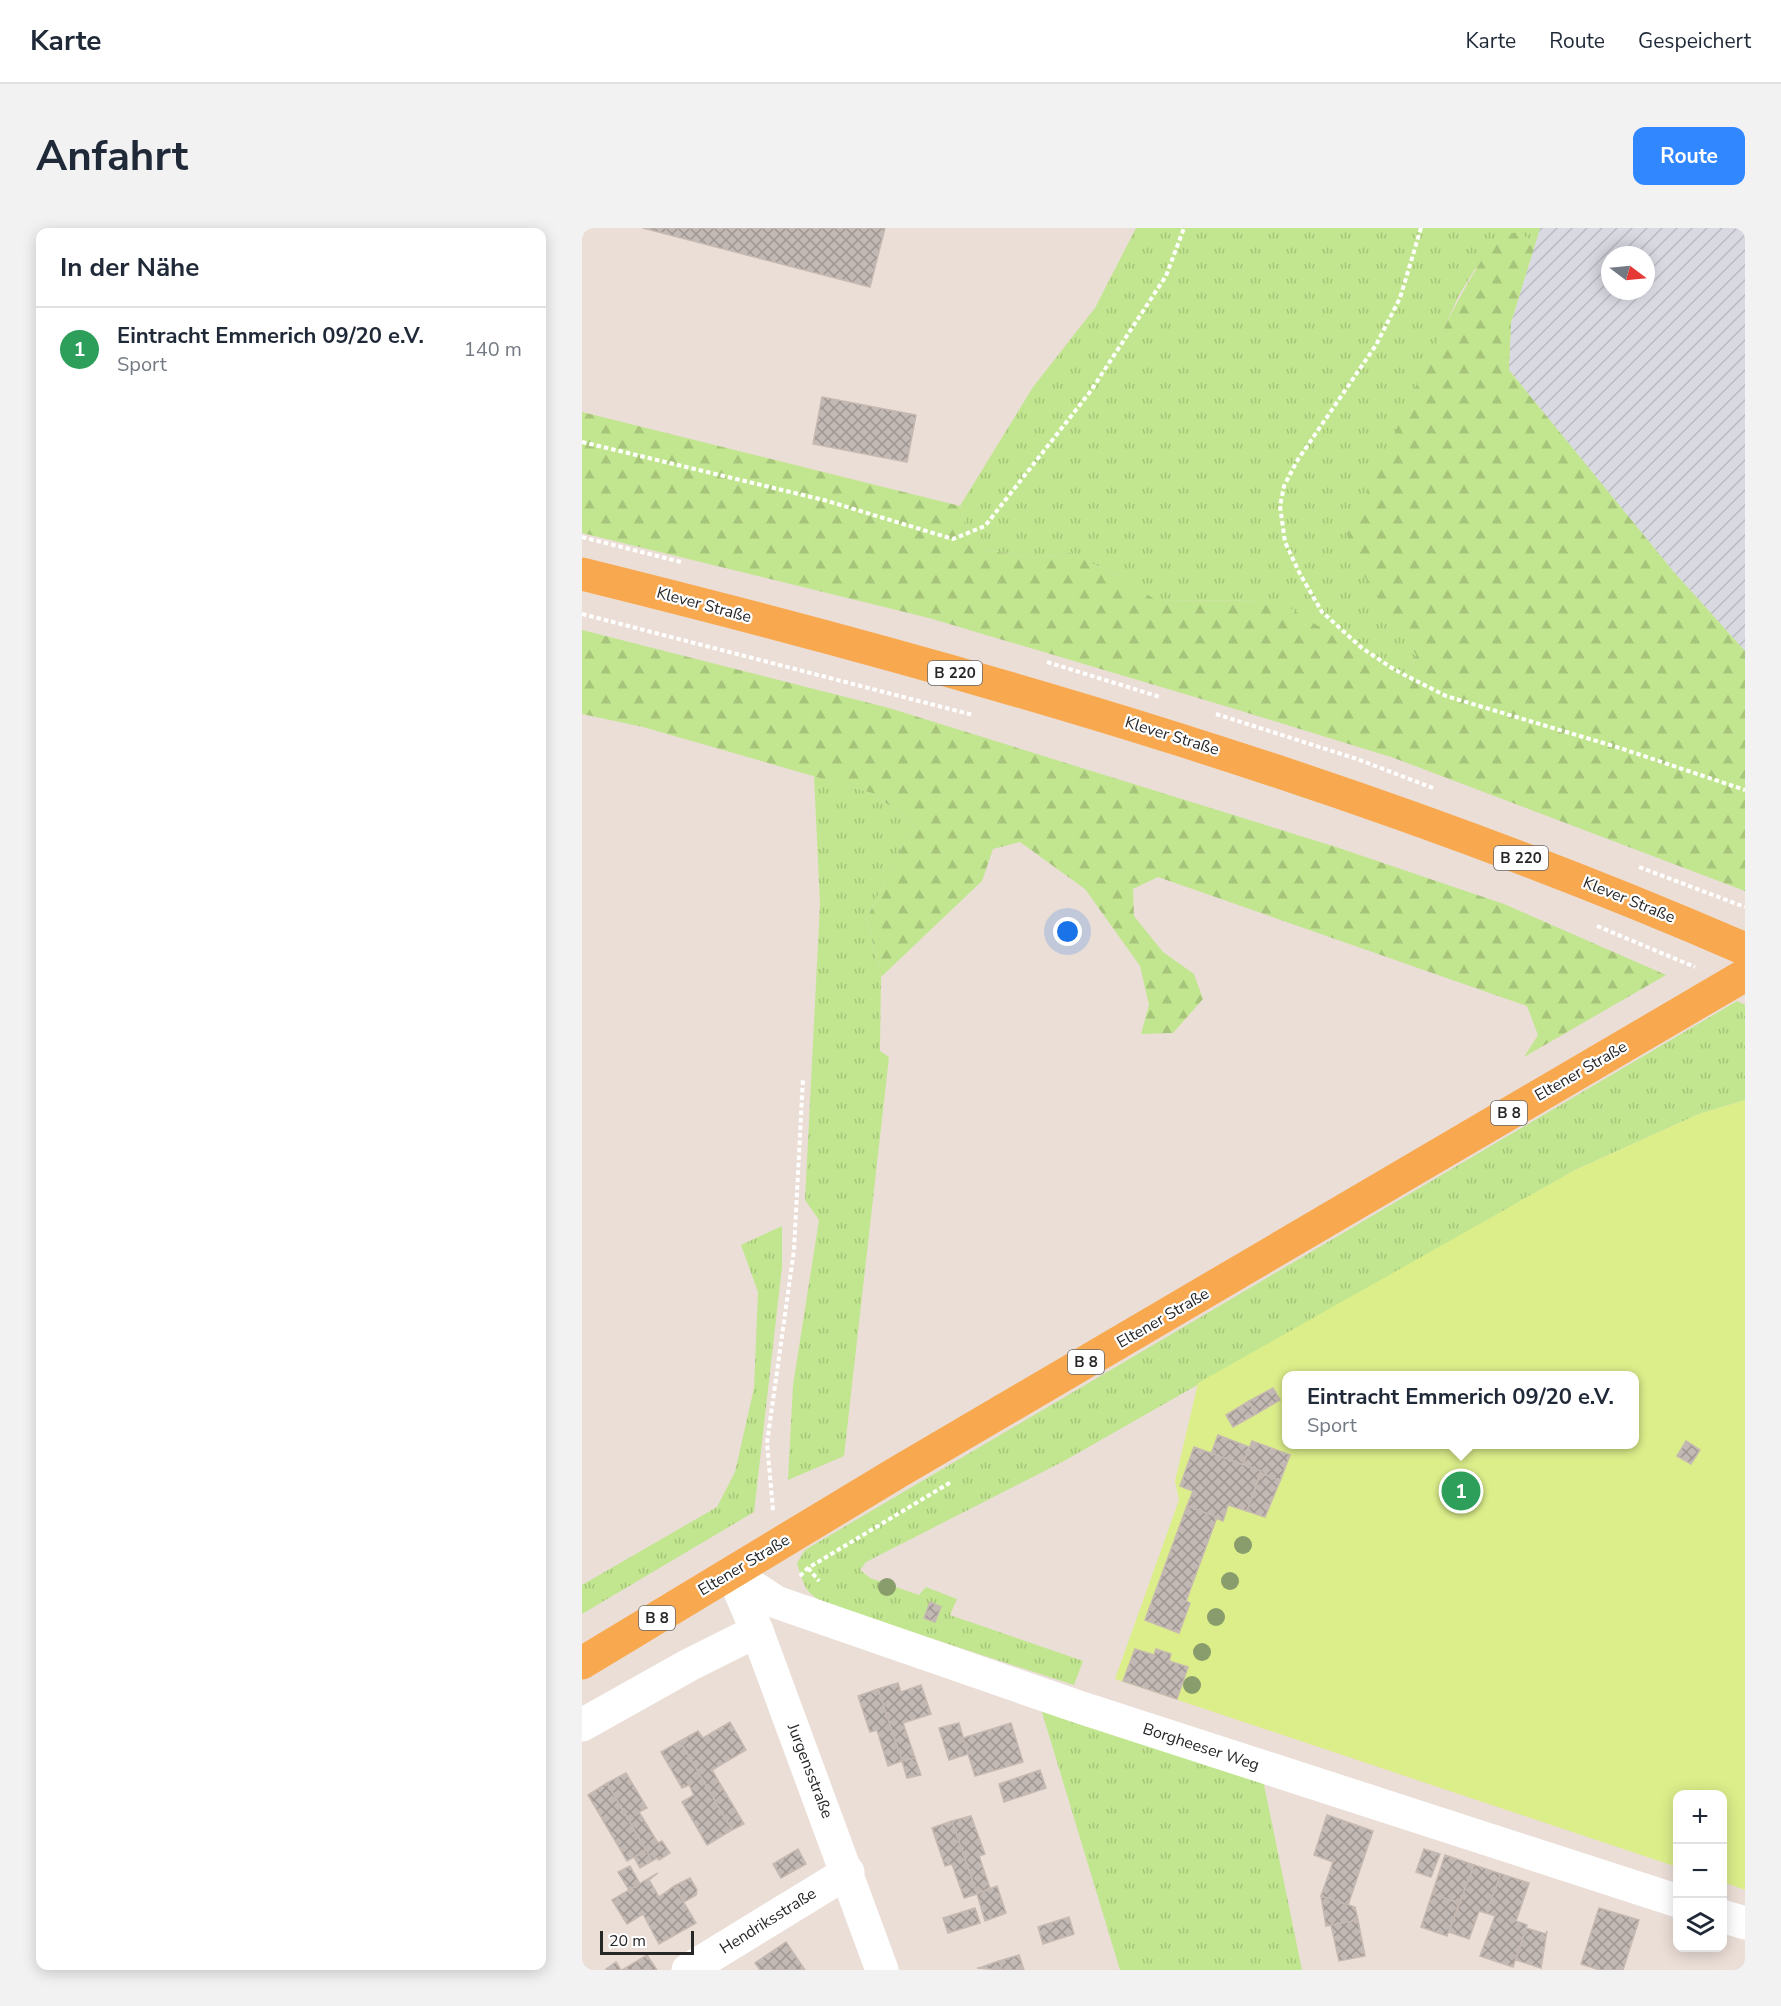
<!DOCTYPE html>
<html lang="de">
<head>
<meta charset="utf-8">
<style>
	:root { --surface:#fff; --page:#f2f2f3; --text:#1f2937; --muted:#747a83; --line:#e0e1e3; --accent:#3087ff }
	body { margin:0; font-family:"Nunito Sans",sans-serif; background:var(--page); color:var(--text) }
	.controls { position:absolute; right:18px; bottom:18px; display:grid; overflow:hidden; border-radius:12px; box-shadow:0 3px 15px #0003 }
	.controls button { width:54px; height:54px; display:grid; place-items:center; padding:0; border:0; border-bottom:2px solid var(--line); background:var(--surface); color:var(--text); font:30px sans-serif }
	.compass { position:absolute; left:1019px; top:18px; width:54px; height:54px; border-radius:50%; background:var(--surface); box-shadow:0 3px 15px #0003; rotate:106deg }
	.scale { position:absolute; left:18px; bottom:15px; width:94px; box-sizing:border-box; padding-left:6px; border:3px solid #272727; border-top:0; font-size:16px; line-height:21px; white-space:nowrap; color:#272727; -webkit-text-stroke:4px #fff; paint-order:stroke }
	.you { position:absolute; left:486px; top:704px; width:21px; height:21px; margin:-15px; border:4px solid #fff; border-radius:50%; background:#1a73e8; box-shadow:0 0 0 9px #1a73e833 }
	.badge { display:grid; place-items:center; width:39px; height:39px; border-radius:50%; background:var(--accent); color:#fff; font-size:20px; font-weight:700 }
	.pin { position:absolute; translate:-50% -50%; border:3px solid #fff; box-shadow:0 2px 6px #0006 }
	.popup { position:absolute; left:700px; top:1143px; width:357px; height:78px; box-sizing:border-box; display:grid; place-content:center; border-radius:12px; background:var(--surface); filter:drop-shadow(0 2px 4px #0005); font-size:20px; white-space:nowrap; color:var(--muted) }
	.popup b { font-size:22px; color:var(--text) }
	.popup::after { content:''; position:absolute; left:50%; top:100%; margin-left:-12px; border:12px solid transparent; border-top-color:var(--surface) }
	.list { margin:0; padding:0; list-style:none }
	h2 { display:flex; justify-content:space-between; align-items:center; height:78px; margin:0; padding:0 24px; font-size:26px }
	h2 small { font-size:20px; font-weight:400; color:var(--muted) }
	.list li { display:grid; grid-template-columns:39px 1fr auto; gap:18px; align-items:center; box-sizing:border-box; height:84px; padding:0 24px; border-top:2px solid var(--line) }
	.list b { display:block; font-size:22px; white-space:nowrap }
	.list p { margin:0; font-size:20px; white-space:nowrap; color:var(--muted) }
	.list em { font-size:20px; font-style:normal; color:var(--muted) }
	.icon { flex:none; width:33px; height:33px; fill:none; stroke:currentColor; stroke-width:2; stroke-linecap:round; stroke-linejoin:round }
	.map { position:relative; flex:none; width:1163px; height:1742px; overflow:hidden; border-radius:12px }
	header { display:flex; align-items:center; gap:36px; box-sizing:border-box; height:84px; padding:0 30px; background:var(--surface); border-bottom:2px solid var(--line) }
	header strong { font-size:28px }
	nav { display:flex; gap:33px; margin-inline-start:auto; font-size:21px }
	.intro { display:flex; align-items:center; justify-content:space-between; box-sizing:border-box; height:144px; padding:0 36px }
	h1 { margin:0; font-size:42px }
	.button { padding:15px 27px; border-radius:12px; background:var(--accent); color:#fff; font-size:21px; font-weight:700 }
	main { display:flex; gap:36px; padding:0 36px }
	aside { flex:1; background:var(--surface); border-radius:12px; box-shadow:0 3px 15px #0003 }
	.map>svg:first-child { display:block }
	.industrial { fill:url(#industrial-furrows); fill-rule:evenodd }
	.grass { fill:url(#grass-tufts) }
	.forest { fill:url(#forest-firs) }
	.pitch { fill:#dbee8a; fill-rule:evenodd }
	.building { fill:url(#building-cross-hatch); stroke:#c6b9b1; stroke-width:1.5 }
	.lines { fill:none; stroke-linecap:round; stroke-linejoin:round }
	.path { stroke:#fff; stroke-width:4; stroke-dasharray:4.5 3; stroke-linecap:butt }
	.minor { stroke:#fff; stroke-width:33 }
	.major { stroke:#f8a94f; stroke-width:33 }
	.tree { fill:#899c6c }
	.labels { text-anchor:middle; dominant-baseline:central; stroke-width:4.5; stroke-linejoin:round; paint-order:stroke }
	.shield { fill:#fff; stroke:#686868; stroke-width:1.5 }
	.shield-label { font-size:15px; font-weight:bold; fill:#272727 }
	.street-label { font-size:16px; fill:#272727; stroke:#fff }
</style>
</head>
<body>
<header>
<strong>Karte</strong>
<nav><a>Karte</a><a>Route</a><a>Gespeichert</a></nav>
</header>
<div class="intro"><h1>Anfahrt</h1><a class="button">Route</a></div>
<main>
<aside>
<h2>In der Nähe<small></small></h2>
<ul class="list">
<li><span class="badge" style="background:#2e9e5b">1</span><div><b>Eintracht Emmerich 09/20 e.V.</b><p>Sport</p></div><em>140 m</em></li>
</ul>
</aside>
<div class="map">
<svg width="1163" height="1742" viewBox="0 0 1163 1742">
	<defs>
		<pattern id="industrial-furrows" width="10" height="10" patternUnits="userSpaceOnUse" patternTransform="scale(1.5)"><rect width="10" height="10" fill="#d9d9e2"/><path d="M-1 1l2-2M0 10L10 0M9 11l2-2" fill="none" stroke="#babac2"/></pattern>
		<pattern id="grass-tufts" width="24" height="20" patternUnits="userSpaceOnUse" patternTransform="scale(1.5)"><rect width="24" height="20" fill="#c1e68f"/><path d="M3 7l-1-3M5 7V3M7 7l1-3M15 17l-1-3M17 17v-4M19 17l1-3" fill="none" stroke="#a6c57b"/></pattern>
		<pattern id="forest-firs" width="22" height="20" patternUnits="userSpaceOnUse" patternTransform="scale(1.5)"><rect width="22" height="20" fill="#c1e68f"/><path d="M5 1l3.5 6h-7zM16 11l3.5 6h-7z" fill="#a6c57b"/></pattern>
		<pattern id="building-cross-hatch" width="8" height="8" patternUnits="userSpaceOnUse" patternTransform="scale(1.5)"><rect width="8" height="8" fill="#c2b8b4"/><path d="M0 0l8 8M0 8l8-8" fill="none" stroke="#9e9692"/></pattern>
	</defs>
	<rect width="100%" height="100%" fill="#ebded7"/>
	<!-- industrial -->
	<path class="industrial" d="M 958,0 L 1163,0 L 1163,423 L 1091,343 L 927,142 L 929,95 ZM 1028,27 L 1064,27 L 1064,63 L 1028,63 Z"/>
	<!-- grass -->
	<g class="grass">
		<polygon points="554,0 958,0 953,17 937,4 893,41 877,67 796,245 765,306 834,427 818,464 697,373 573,372 534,347 488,325 452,330 405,322 386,303 378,278 451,159 513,80"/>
		<polygon points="232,548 290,565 332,595 285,690 299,749 298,823 307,829 262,1228 206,1252 211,1157 237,992 223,972 238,676"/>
		<path d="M 1155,773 L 1163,777 L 1163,872 L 1117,886 L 993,942 L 482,1233 L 284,1334 L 278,1342 L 288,1350 L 337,1367 L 344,1359 L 375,1371 L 368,1387 L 501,1433 L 492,1457 L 257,1380 C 227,1368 224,1367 215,1335 L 223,1322 Z"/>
		<polygon points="200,998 200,1039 172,1284 0,1386 0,1357 135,1279 153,1244 172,1160 176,1064 159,1017"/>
		<polygon points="459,1481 681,1552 720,1742 538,1742"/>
	</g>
	<!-- forest -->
	<g class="forest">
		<path d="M 937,4 L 953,17 L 929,95 L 927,142 L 1091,343 L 1163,423 L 1163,663 L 812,530 L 653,481 L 347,390 L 0,305 L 0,184 L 378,278 L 386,303 L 405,322 L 452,330 L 488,325 L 534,347 L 574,372 L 697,373 L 747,405 L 818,464 L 834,427 L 773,334 L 765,306 C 816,207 853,100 915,8 Z"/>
		<polygon points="0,402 307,480 754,619 922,676 1084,747 942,829 956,807 945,778 576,649 551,661 552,688 581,724 612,746 621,771 591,805 559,806 567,777 558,738 503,661 438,614 411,621 400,653 299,749 285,690 332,595 290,565 61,499 0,486"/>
	</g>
	<!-- pitch -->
	<path class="pitch" d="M 1163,872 L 1163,1662 L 1141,1654 L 1140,1566 L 1096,1566 L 1095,1639 L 533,1451 L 597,1272 L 593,1253 L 616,1155 L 993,942 L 1117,886 ZM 705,1148 L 1053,1148 L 1053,1216 L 705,1216 Z"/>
	<!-- building -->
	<g class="building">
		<polygon points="61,0 303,0 288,59"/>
		<polygon points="240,169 334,187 325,234 231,216"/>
		<polygon points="691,1160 698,1172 674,1186 667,1173"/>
		<polygon points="667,1173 674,1186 651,1199 644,1187"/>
		<polygon points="636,1207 667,1219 661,1237 629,1226"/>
		<polygon points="670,1213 708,1227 698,1253 661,1237"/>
		<polygon points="1104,1213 1118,1222 1109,1236 1095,1228"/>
		<polygon points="612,1219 679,1243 665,1283 646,1277 641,1293 605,1278 611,1263 598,1258"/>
		<polygon points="679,1245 698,1253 683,1289 665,1283"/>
		<polygon points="605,1278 635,1289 604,1373 608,1375 597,1405 563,1392"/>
		<polygon points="348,1374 359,1379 353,1394 342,1390"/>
		<polygon points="553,1421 572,1427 574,1421 589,1426 587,1433 606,1439 595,1471 541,1453"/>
		<polygon points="316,1455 319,1464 339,1457 349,1486 321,1495 333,1530 320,1533 296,1461"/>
		<polygon points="296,1461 320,1533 306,1538 295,1502 288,1504 276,1468"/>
		<polygon points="148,1494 164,1522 130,1542 162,1596 150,1602 98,1513 116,1503 121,1510"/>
		<polygon points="377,1495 386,1526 367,1532 357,1500"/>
		<polygon points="429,1495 441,1534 393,1548 381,1510"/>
		<polygon points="98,1513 150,1602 125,1617 100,1574 112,1567 107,1557 100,1560 79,1524"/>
		<polygon points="333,1530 339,1547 325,1550 320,1533"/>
		<polygon points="458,1542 464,1560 422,1574 417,1556"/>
		<polygon points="44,1545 65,1580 57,1584 76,1615 80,1613 88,1625 77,1632 75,1630 70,1633 25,1555"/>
		<polygon points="25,1555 64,1622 45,1633 6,1567"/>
		<polygon points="745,1587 791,1603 766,1677 739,1668 751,1634 732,1627"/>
		<polygon points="389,1588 403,1626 397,1628 408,1660 395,1666 370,1593"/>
		<polygon points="370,1593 395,1666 382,1670 370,1636 363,1638 350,1600"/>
		<polygon points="216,1621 224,1636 199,1650 191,1636"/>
		<polygon points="842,1621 858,1626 849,1649 834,1644"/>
		<polygon points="64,1622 70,1633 58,1640 52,1629"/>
		<polygon points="863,1627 892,1637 877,1675 850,1666"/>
		<polygon points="892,1637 919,1646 904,1685 897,1683 887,1711 867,1704"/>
		<polygon points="48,1638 58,1656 47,1662 36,1644"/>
		<polygon points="76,1645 67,1652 77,1669 92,1658 114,1695 77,1716 61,1686 45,1696 30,1672"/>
		<polygon points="919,1646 947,1655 934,1693 945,1697 931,1739 898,1728 913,1688 904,1685"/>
		<polygon points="108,1650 115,1662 114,1667 102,1674 92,1658"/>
		<polygon points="415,1658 424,1685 403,1693 395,1666"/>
		<polygon points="850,1666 877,1675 865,1708 839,1699"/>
		<polygon points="739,1668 773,1679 776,1692 744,1698"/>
		<polygon points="393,1680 398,1695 366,1705 361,1690"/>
		<polygon points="1017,1680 1057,1692 1041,1742 1018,1742 999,1736"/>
		<polygon points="487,1689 492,1706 461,1716 456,1699"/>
		<polygon points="776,1692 783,1728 757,1733 749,1697"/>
		<polygon points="944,1700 964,1706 965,1703 959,1740 934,1732"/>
		<polygon points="204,1714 223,1742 178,1742 173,1735"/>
		<polygon points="65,1727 75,1742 40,1742"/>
		<polygon points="437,1727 442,1742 420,1742 417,1733"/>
		<polygon points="417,1733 420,1742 395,1740 397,1740"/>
		<polygon points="34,1734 39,1742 25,1742 24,1741"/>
	</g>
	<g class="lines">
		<!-- path -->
		<g class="path">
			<polyline points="839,0 818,70 794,117 715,233 702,258 698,278 703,314 718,346 740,384 780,420 813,442 864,468 1038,520 1163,562"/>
			<polyline points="0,214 242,272 371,311 403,298 508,164 584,48 602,0"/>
			<polyline points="0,309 99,334"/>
			<polyline points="0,386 391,487"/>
			<polyline points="465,434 578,469"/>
			<polyline points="634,486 775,531 851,560"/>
			<polyline points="1057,639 1163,679"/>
			<polyline points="1015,698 1113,739"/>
			<polyline points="191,1282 185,1215 212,1022 221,850"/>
			<polyline points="226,1340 237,1353"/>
			<polyline points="218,1348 226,1340 369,1254"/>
		</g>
		<!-- minor -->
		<g class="minor">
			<polyline points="150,1345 194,1374 497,1479 1096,1673"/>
			<polyline points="150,1345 175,1403 300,1742"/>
			<polyline points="0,1497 107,1437 175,1403"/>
			<polyline points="1140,1688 1163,1695"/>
			<polyline points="106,1742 266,1644"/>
		</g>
		<!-- major -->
		<g class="major">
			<path d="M 0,346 C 396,444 788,558 1163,721"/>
			<polyline points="0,1435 316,1244 1163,747"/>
		</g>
	</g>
	<!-- trees -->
	<g class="tree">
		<circle cx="661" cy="1317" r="9"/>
		<circle cx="648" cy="1353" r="9"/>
		<circle cx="305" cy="1359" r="9"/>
		<circle cx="634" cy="1389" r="9"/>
		<circle cx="620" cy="1424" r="9"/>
		<circle cx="610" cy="1457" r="9"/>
	</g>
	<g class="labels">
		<!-- shield labels -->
		<g class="shield">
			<rect x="346" y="433" width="54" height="24" rx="4.5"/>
			<rect x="912" y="618" width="54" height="24" rx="4.5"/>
			<rect x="909" y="873" width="36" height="24" rx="4.5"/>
			<rect x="486" y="1122" width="36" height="24" rx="4.5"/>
			<rect x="57" y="1378" width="36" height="24" rx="4.5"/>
		</g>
		<g class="shield-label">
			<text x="373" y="445">B 220</text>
			<text x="939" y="630">B 220</text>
			<text x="927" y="885">B 8</text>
			<text x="504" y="1134">B 8</text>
			<text x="75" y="1390">B 8</text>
		</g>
		<!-- street labels -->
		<g class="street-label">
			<text transform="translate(122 377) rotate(15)">Klever Straße</text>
			<text transform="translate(590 508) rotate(17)">Klever Straße</text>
			<text transform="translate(1047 672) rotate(22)">Klever Straße</text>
			<text transform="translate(999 843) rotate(-30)">Eltener Straße</text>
			<text transform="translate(581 1090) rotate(-30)">Eltener Straße</text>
			<text transform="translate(162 1337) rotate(-31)">Eltener Straße</text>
			<text transform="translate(619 1519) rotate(18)">Borgheeser Weg</text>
			<text transform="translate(228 1543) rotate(69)">Jurgensstraße</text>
			<text transform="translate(186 1693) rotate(-32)">Hendriksstraße</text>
		</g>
	</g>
</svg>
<div class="controls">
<button>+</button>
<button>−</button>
<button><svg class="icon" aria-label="layers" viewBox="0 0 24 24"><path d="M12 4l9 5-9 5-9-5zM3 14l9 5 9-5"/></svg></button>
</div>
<svg class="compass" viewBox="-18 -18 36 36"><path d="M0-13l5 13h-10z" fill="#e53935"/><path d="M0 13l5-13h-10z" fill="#747a83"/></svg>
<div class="scale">20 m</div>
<div class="you"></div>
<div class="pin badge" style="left:879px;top:1263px;background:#2e9e5b">1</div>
<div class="popup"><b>Eintracht Emmerich 09/20 e.V.</b>Sport</div>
</div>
</main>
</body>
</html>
